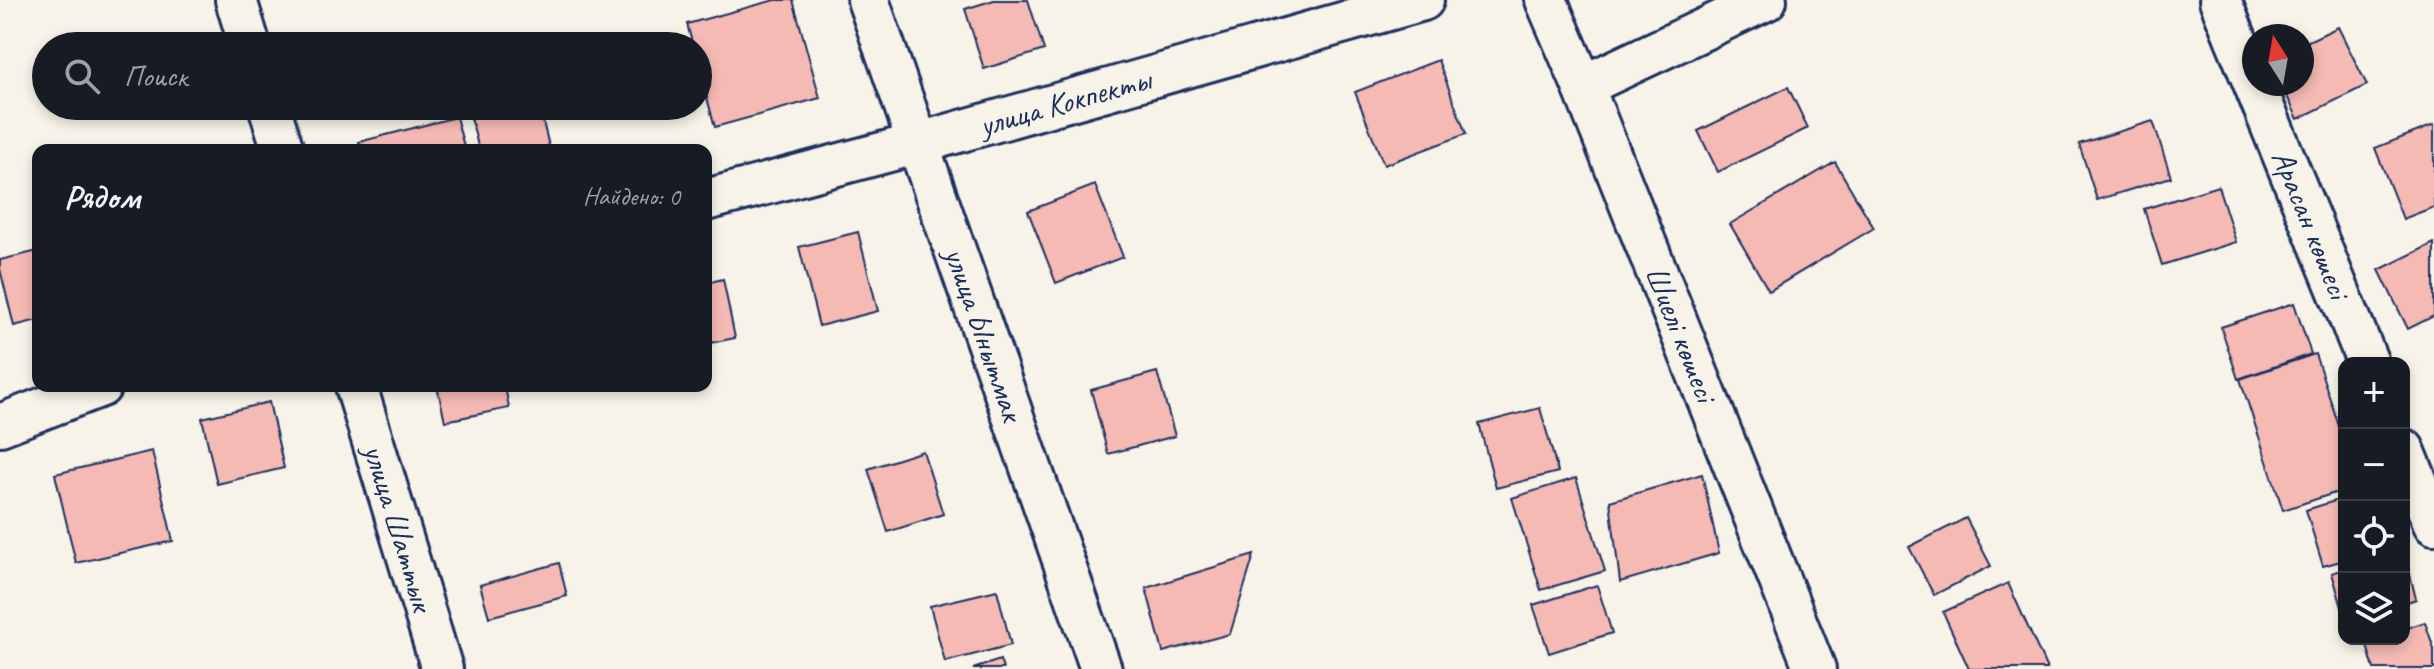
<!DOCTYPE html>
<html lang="ru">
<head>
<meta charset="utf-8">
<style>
	:root { --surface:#171b24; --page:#20242c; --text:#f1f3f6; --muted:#9ea1a6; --line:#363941 }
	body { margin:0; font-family:Caveat,sans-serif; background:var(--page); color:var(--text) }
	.controls { position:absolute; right:24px; bottom:24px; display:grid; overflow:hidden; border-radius:16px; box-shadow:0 4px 12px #0003 }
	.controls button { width:72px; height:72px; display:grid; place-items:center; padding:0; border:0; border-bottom:2px solid var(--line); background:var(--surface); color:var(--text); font:40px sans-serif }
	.compass { position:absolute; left:2242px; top:24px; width:72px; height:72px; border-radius:50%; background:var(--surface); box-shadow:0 4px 12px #0003; rotate:349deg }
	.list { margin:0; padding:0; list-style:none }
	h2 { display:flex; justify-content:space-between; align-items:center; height:104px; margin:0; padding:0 32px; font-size:34px }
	h2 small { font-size:26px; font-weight:400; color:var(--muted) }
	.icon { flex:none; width:44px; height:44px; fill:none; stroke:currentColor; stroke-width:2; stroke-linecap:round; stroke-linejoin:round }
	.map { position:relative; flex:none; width:2434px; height:669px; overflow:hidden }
	.search { position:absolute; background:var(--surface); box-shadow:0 4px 12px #0003; left:32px; top:32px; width:680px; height:88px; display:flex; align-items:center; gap:20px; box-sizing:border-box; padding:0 28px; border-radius:44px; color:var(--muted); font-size:30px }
	.panel { position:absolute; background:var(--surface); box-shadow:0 4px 12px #0003; left:32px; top:144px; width:680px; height:248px; border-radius:16px }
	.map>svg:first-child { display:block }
	.building { fill:#f6bab5; stroke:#1b2f5e; stroke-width:2 }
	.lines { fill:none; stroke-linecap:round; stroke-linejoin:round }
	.minor-casing { stroke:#1b2f5e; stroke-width:46 }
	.minor { stroke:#f7f3e8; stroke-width:40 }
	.labels { text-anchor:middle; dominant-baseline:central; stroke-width:6; stroke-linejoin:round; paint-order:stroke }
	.street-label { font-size:32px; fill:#1b2f5e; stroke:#f7f3e8 }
</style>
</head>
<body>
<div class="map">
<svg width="2434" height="669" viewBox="0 0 2434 669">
	<rect width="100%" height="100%" fill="#f7f3e8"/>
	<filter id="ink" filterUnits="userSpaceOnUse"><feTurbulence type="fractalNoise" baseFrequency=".0125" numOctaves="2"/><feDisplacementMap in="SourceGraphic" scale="16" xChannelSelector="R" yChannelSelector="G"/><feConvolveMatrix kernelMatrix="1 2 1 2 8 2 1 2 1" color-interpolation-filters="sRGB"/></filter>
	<g filter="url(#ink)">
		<!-- building -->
		<g class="building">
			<polygon points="775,0 793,0 820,98 715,127 698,65 698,46 693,46 687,24"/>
			<polygon points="994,0 1028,0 1044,50 984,69 965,9"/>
			<polygon points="2338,27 2367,85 2298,119 2281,84 2302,84 2302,44"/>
			<polygon points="1438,60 1466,134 1384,165 1355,92"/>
			<polygon points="1788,87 1808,128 1718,172 1698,131"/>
			<polygon points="468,106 539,106 550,150 479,150"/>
			<polygon points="456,117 465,150 361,150 359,142"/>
			<polygon points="2153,121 2171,177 2097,200 2079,144"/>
			<polygon points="2434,125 2434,207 2403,219 2375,148"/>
			<polygon points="1835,162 1874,228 1769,291 1730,224"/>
			<polygon points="1095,185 1123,257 1056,283 1028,211"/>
			<polygon points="2218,186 2236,242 2162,265 2144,209"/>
			<polygon points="858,232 878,311 819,326 799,247"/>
			<polygon points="2434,243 2434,316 2408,329 2379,270"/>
			<polygon points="38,251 38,320 14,326 0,269 0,260"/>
			<polygon points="723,279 735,338 706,344 706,283"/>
			<polygon points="2294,303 2311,354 2238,379 2221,327"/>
			<polygon points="2315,354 2344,441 2344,490 2283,510 2240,379"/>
			<polygon points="1157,372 1175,436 1108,454 1091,390"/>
			<polygon points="437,386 505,386 509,408 445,421"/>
			<polygon points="269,402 284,468 217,484 202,418"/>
			<polygon points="1540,408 1558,472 1496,488 1479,424"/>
			<polygon points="152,451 173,541 76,563 55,474"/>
			<polygon points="923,451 943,514 888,532 868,469"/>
			<polygon points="1702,474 1719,553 1620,582 1610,501"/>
			<polygon points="1576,478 1605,571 1541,590 1512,498"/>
			<polygon points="2344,498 2344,560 2323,566 2306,510"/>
			<polygon points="1966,518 1991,566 1934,595 1909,547"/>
			<polygon points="2404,550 2416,599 2404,603"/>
			<polygon points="1254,555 1230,634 1163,652 1146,588"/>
			<polygon points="559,563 567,596 489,617 480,585"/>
			<polygon points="2344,569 2344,614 2332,573"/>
			<polygon points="2008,583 2047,669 1969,669 1943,612"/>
			<polygon points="1597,585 1612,633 1549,653 1533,605"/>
			<polygon points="997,590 1011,645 945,662 930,606"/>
			<polygon points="2425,622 2434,649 2434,669 2374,669 2366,642 2375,639 2404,639 2404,629"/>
			<polygon points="1000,660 1003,669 973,669"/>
		</g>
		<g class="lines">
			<!-- minor casing -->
			<g class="minor-casing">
				<g id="minor">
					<polyline points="236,0 250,46"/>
					<path id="s1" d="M 868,0 L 1101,669"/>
					<path id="s2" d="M 1546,0 L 1583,86 L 1815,669"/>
					<path id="s3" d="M 2220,0 L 2368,363"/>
					<polyline points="1583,86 1766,0"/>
					<polyline points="269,106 283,150"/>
					<path id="s4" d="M 706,200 L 919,143 L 1423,0"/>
					<path id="s5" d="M 356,386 L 442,669"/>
					<polyline points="0,425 101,386"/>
					<polyline points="2404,450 2434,524"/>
				</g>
			</g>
			<!-- minor -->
			<use href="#minor" class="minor"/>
		</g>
	</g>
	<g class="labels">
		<!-- street labels -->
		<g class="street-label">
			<text stroke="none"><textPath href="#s4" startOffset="372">улица Кокпекты</textPath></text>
			<text stroke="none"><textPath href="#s3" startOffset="242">Арасан көшесі</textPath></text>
			<text stroke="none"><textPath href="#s1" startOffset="354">улица Ынытмак</textPath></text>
			<text stroke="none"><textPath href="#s2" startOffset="360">Шиелі көшесі</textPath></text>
			<text stroke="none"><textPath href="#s5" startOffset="148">улица Шаттык</textPath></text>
		</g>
	</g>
</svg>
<div class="controls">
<button>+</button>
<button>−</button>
<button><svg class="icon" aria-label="locate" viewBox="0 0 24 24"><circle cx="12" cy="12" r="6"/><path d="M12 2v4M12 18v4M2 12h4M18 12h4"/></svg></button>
<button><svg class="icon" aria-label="layers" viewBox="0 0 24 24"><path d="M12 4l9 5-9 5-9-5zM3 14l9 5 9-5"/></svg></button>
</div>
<svg class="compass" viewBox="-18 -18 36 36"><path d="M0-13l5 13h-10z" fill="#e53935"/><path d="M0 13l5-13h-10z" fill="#9ea1a6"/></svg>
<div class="search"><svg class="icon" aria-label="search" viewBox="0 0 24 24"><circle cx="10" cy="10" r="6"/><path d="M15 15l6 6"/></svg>Поиск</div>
<section class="panel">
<h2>Рядом<small>Найдено: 0</small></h2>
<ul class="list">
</ul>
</section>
</div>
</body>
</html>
